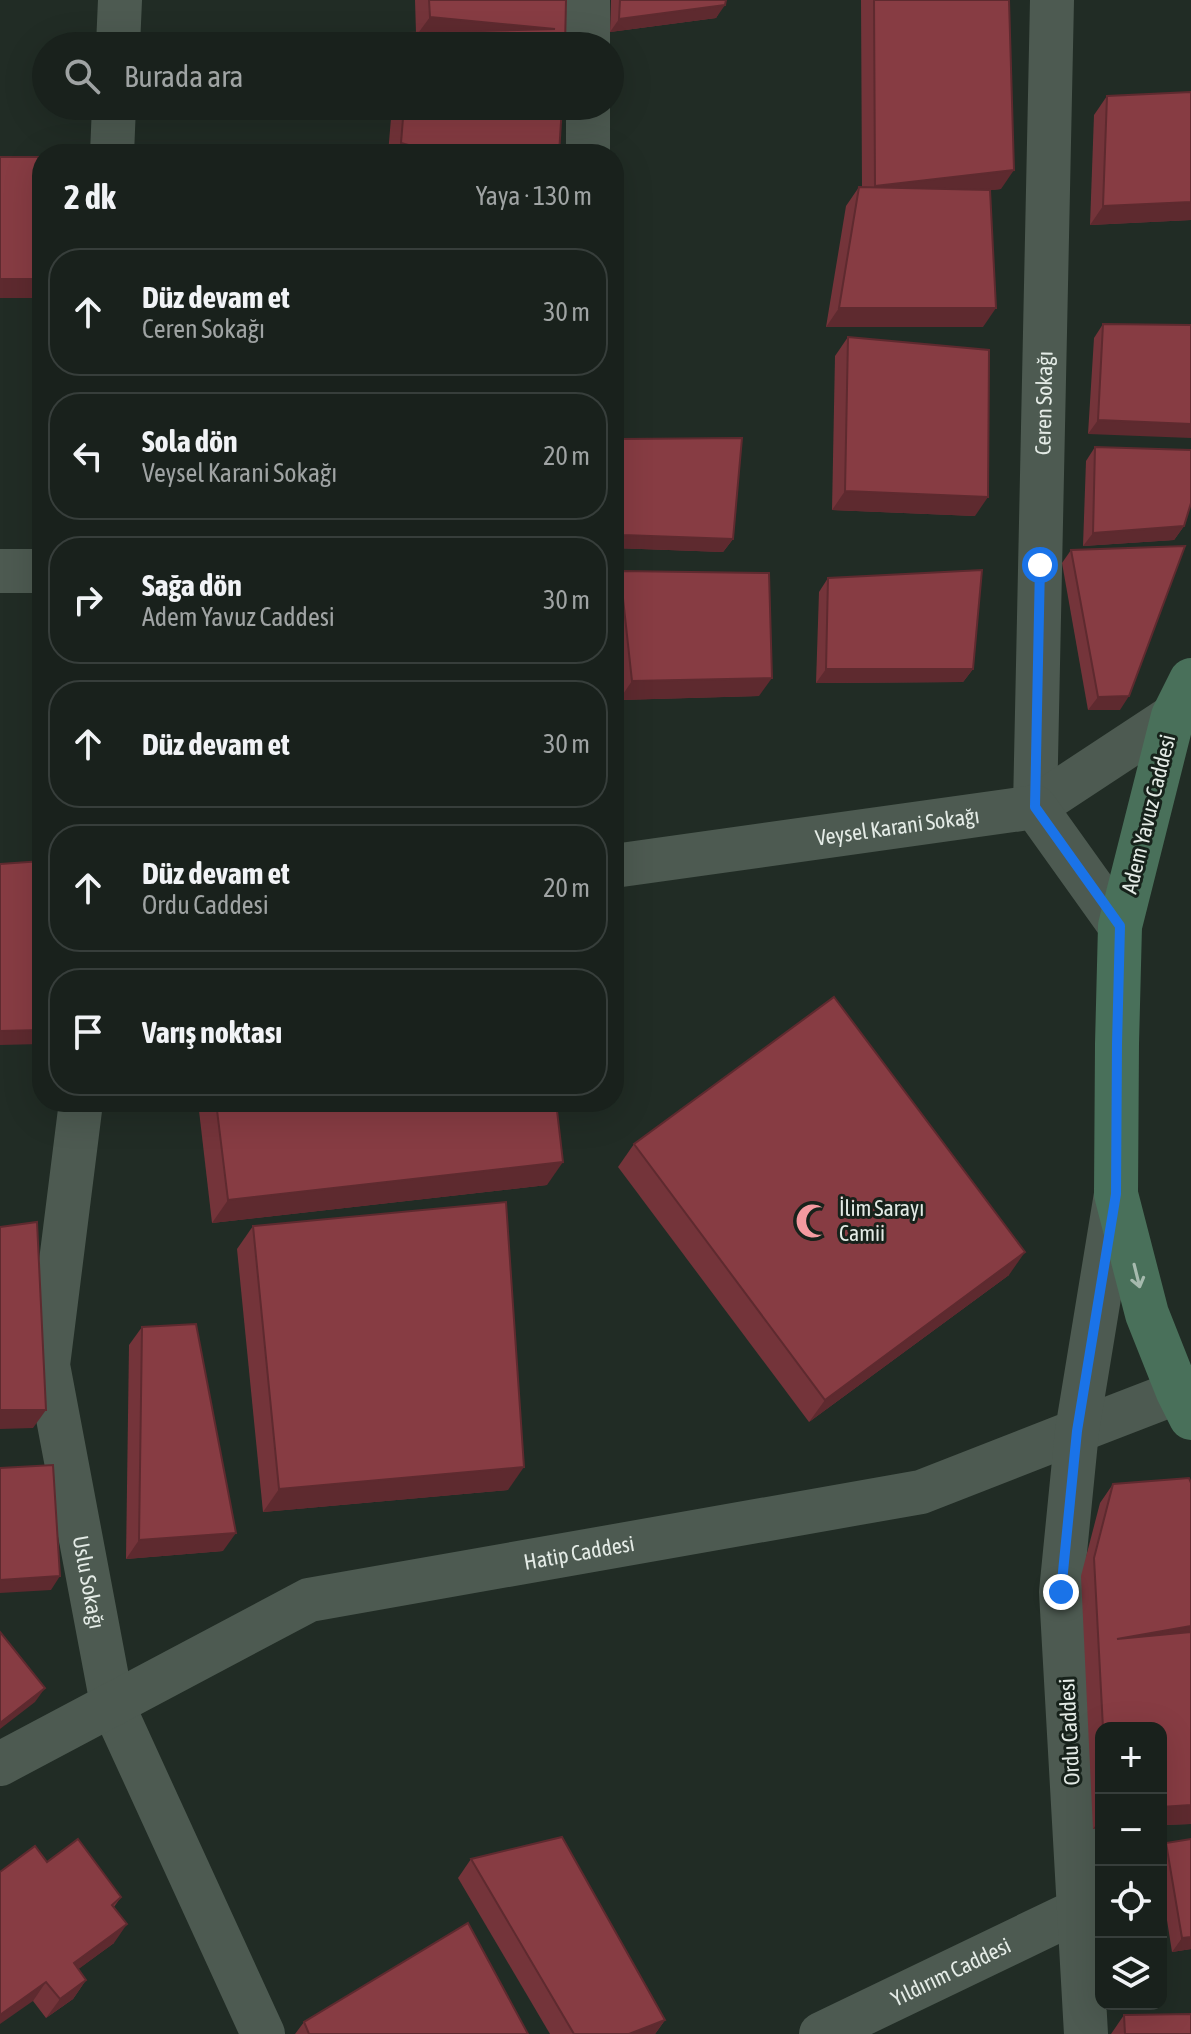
<!DOCTYPE html>
<html lang="tr">
<head>
<meta charset="utf-8">
<style>
	:root { --surface:#19211c; --page:#262e29; --text:#f1f3f6; --muted:#9fa3a3; --line:#373e3b }
	body { margin:0; font-family:"Asap Condensed",sans-serif; background:var(--page); color:var(--text) }
	.controls { position:absolute; right:24px; bottom:24px; display:grid; overflow:hidden; border-radius:16px; box-shadow:0 8px 32px #0002 }
	.controls button { width:72px; height:72px; display:grid; place-items:center; padding:0; border:0; border-bottom:2px solid var(--line); background:var(--surface); color:var(--text); font:40px sans-serif }
	.stop { position:absolute; width:24px; height:24px; margin:-18px; border:6px solid #1a73e8; border-radius:50%; background:#fff }
	.stop.end { background:#1a73e8; border-color:#fff; box-shadow:0 2px 8px #0008 }
	.list { margin:0; padding:0; list-style:none }
	h2 { display:flex; justify-content:space-between; align-items:center; height:104px; margin:0; padding:0 32px; font-size:34px }
	h2 small { font-size:26px; font-weight:400; color:var(--muted) }
	.list li { display:grid; grid-template-columns:52px 1fr auto; gap:24px; align-items:center; box-sizing:border-box; height:128px; margin:0 16px 16px; padding:0 16px; border:2px solid var(--line); border-radius:32px }
	.list b { display:block; font-size:30px; white-space:nowrap }
	.list p { margin:0; font-size:26px; white-space:nowrap; color:var(--muted) }
	.list em { font-size:26px; font-style:normal; color:var(--muted) }
	.icon { flex:none; width:44px; height:44px; fill:none; stroke:currentColor; stroke-width:2; stroke-linecap:round; stroke-linejoin:round }
	.map { position:relative; flex:none; width:1191px; height:2034px; overflow:hidden }
	.search { position:absolute; background:var(--surface); box-shadow:0 8px 32px #0002; left:32px; top:32px; width:592px; height:88px; display:flex; align-items:center; gap:20px; box-sizing:border-box; padding:0 28px; border-radius:44px; color:var(--muted); font-size:30px }
	.panel { position:absolute; background:var(--surface); box-shadow:0 8px 32px #0002; left:32px; top:144px; width:592px; height:968px; border-radius:32px }
	.map>svg:first-child { display:block }
	.lines { fill:none; stroke-linecap:round; stroke-linejoin:round }
	.minor { stroke:#4d5a51; stroke-width:44 }
	.tertiary { stroke:#4d5a51; stroke-width:44 }
	.secondary { stroke:#49705a; stroke-width:44 }
	.wall { fill:#74343a }
	.shaded-wall { fill:#5e2a2f }
	.building { fill:#873c43; stroke:#5e2a2f; stroke-width:2 }
	.oneway { stroke:#a6baae }
	.route { stroke:#1a73e8; stroke-width:10 }
	.labels { text-anchor:middle; dominant-baseline:central; stroke-width:6; stroke-linejoin:round; paint-order:stroke }
	.street-label { font-size:22px; fill:#e4ebe6; stroke:#17221b }
	.poi-label { font-size:22px; fill:#e4ebe6; stroke:#17221b; text-anchor:start }
</style>
</head>
<body>
<div class="map">
<svg width="1191" height="2034" viewBox="0 0 1191 2034">
	<rect width="100%" height="100%" fill="#212c25"/>
	<g class="lines">
		<!-- minor -->
		<g class="minor">
			<polyline points="118,46 120,0"/>
			<polyline points="588,46 588,0"/>
			<polyline points="112,154 114,106"/>
			<polyline points="588,154 588,106"/>
			<polyline points="0,571 42,571"/>
			<path id="s1" d="M 1035,807 L 1052,0"/>
			<polyline points="1035,807 1173,716"/>
			<path id="s2" d="M 614,866 L 1035,807 L 1120,926"/>
			<path id="s3" d="M 81,1102 L 48,1365 L 112,1704 L 263,2034"/>
			<path id="s4" d="M 0,1764 L 309,1600 L 921,1492 L 1077,1431"/>
			<path id="s5" d="M 821,2034 L 1079,1910"/>
		</g>
		<!-- tertiary -->
		<g class="tertiary">
			<polyline points="1077,1431 1178,1392"/>
			<polyline points="1086,2034 1061,1592 1077,1431 1116,1194"/>
		</g>
		<!-- secondary -->
		<polyline class="secondary" points="1191,680 1173,716 1120,926 1117,1044 1116,1194 1147,1314 1178,1392 1191,1418"/>
	</g>
	<!-- wall -->
	<g class="wall">
		<polygon points="415,0 566,0 565,46 401,46 409,33 416,33"/>
		<polygon points="611,0 726,0 716,18 610,32"/>
		<polygon points="861,0 1009,0 1001,189 990,190 983,327 826,327 846,206 859,187 862,188"/>
		<polygon points="1191,92 1191,220 1090,225 1094,115 1107,96"/>
		<polygon points="392,106 562,106 559,154 388,154"/>
		<polygon points="1103,324 1191,325 1088,434 1094,338"/>
		<polygon points="848,337 975,516 832,510 835,356"/>
		<polygon points="618,439 733,539 723,552 614,548 614,445"/>
		<polygon points="1095,447 1184,526 1174,540 1083,546 1086,461"/>
		<polygon points="1071,550 1120,710 1088,710 1062,563"/>
		<polygon points="620,571 759,696 619,700 614,658 614,580"/>
		<polygon points="828,578 973,669 963,682 816,683 819,592"/>
		<polygon points="198,1102 556,1102 547,1185 212,1223"/>
		<polygon points="634,1144 1009,1275 809,1422 618,1167"/>
		<polygon points="253,1226 508,1490 263,1512 237,1249"/>
		<polygon points="142,1327 223,1551 126,1559 129,1345"/>
		<polygon points="1113,1484 1191,1824 1161,1825 1161,1728 1101,1728 1101,1828 1093,1829 1081,1576 1100,1503"/>
		<polygon points="1166,1843 1191,1949 1172,1952 1161,1882 1161,1850"/>
		<polygon points="471,1859 665,2020 655,2034 550,2034 458,1878"/>
		<polygon points="47,1862 121,1897 114,1907 114,1943 78,1969 86,1980 73,1999 46,2018 33,2001"/>
		<polygon points="1124,2015 1191,2034 1111,2034"/>
		<polygon points="304,2022 528,2034 295,2034"/>
	</g>
	<!-- shaded-wall -->
	<g class="shaded-wall">
		<polygon points="725,5 716,18 610,32 619,19"/>
		<polygon points="430,17 555,29 416,36"/>
		<polygon points="401,143 434,152 433,154 393,154"/>
		<polygon points="1014,170 1001,189 862,205 875,186"/>
		<polygon points="1191,202 1191,220 1090,225 1103,206"/>
		<rect x="0" y="279" width="42" height="19"/>
		<polygon points="839,308 996,308 983,327 826,327"/>
		<polygon points="1098,420 1191,424 1191,438 1088,434"/>
		<polygon points="845,491 988,497 975,516 832,510"/>
		<polygon points="1184,526 1174,540 1083,546 1093,533"/>
		<polygon points="623,535 733,539 723,552 614,548"/>
		<polygon points="826,669 973,669 963,682 816,683"/>
		<polygon points="772,678 759,696 619,700 632,681"/>
		<polygon points="1129,696 1120,710 1088,710 1098,697"/>
		<polygon points="42,1030 42,1044 0,1045 0,1031"/>
		<polygon points="563,1162 547,1185 212,1223 228,1200"/>
		<polygon points="1025,1252 1009,1275 809,1422 825,1400"/>
		<polygon points="0,1410 46,1410 33,1428 0,1429"/>
		<polygon points="524,1467 508,1490 263,1512 279,1489"/>
		<polygon points="236,1533 223,1551 126,1559 139,1540"/>
		<polygon points="60,1576 51,1590 0,1593 0,1580"/>
		<polygon points="1191,1626 1191,1643 1117,1639"/>
		<polygon points="45,1688 35,1702 0,1729 0,1723"/>
		<polygon points="1191,1805 1191,1824 1161,1825 1161,1807"/>
		<polygon points="1101,1818 1101,1828 1093,1829"/>
		<polygon points="127,1924 114,1943 61,1982 74,1963"/>
		<polygon points="1191,1937 1191,1949 1172,1952 1182,1938"/>
		<polygon points="86,1980 73,1999 46,2018 60,1999"/>
		<polygon points="46,1982 33,2001 0,2024 0,2015"/>
		<polygon points="665,2020 655,2034 629,2034"/>
	</g>
	<!-- building -->
	<g class="building">
		<polygon points="429,0 566,0 565,46 408,46 409,33 555,29 430,17"/>
		<polygon points="620,0 726,0 725,5 619,19"/>
		<polygon points="874,0 1009,0 1014,170 875,186"/>
		<polygon points="1191,92 1191,202 1103,206 1107,96"/>
		<polygon points="404,106 562,106 559,154 434,154 434,152 401,143"/>
		<rect x="0" y="157" width="42" height="122"/>
		<polygon points="859,187 990,190 996,308 839,308"/>
		<polygon points="1103,324 1191,325 1191,424 1098,420"/>
		<polygon points="848,337 989,350 988,497 845,491"/>
		<polygon points="742,438 733,539 623,535 618,439"/>
		<polygon points="1095,447 1191,450 1191,503 1184,526 1093,533"/>
		<polygon points="1185,546 1129,696 1098,697 1071,550"/>
		<polygon points="982,570 973,669 826,669 828,578"/>
		<polygon points="620,571 769,573 772,678 632,681"/>
		<polygon points="42,861 42,1030 0,1031 0,864"/>
		<polygon points="834,997 1025,1252 825,1400 634,1144"/>
		<polygon points="216,1102 556,1102 563,1162 228,1200"/>
		<polygon points="506,1202 524,1467 279,1489 253,1226"/>
		<polygon points="37,1222 46,1410 0,1410 0,1227"/>
		<polygon points="196,1324 236,1533 139,1540 142,1327"/>
		<polygon points="53,1465 60,1576 0,1580 0,1468"/>
		<polygon points="1189,1478 1191,1483 1191,1626 1117,1639 1191,1632 1191,1805 1161,1807 1161,1728 1103,1728 1094,1558 1113,1484"/>
		<polygon points="0,1632 45,1688 0,1723"/>
		<polygon points="562,1837 665,2020 629,2034 574,2034 471,1859"/>
		<polygon points="78,1839 121,1897 112,1905 127,1924 74,1963 86,1980 60,1999 46,1982 0,2015 0,1872 35,1846 47,1862"/>
		<polygon points="1191,1839 1191,1937 1182,1938 1166,1843"/>
		<polygon points="468,1923 528,2034 309,2034 304,2022"/>
		<polygon points="1191,2014 1191,2034 1125,2034 1124,2015"/>
	</g>
	<!-- one-way arrows -->
	<defs><path id="oneway-shaft" d="M-6 0H5M1.5-3L5.5 0L1.5 3" fill="none" stroke-width="1.6" stroke-linecap="round" stroke-linejoin="round" transform="scale(2)"/></defs>
	<use class="oneway" href="#oneway-shaft" transform="translate(1137 1276) rotate(76)"/>
	<g class="lines">
		<!-- route -->
		<polyline class="route" points="1040,565 1035,807 1120,926 1117,1044 1116,1194 1077,1431 1061,1592"/>
	</g>
	<!-- icons -->
	<defs>
		<g id="mosque-bare" transform="scale(2.76)"><path d="M3.5-4.9A6 6 0 1 0 3.5 4.9A5 5 0 1 1 3.5-4.9Z" fill="#f49aa0" stroke="#17221b" stroke-width="2.5" paint-order="stroke"/></g>
	</defs>
	<g fill-rule="evenodd">
		<use href="#mosque-bare" x="813" y="1221"/>
	</g>
	<g class="labels">
		<!-- street labels -->
		<g class="street-label">
			<text stroke="none"><textPath href="#s1" startOffset="404">Ceren Sokağı</textPath></text>
			<text transform="translate(1148 814) rotate(-76)">Adem Yavuz Caddesi</text>
			<text stroke="none"><textPath href="#s2" startOffset="286">Veysel Karani Sokağı</textPath></text>
			<text stroke="none"><textPath href="#s4" startOffset="624">Hatip Caddesi</textPath></text>
			<text stroke="none"><textPath href="#s3" startOffset="486">Uslu Sokağı</textPath></text>
			<text transform="translate(1069 1732) rotate(-93)">Ordu Caddesi</text>
			<text stroke="none"><textPath href="#s5" startOffset="144">Yıldırım Caddesi</textPath></text>
		</g>
		<!-- poi labels -->
		<g class="poi-label">
			<text x="839" y="1208">İlim Sarayı<tspan x="839" dy="25">Camii</tspan></text>
		</g>
	</g>
</svg>
<div class="controls">
<button>+</button>
<button>−</button>
<button><svg class="icon" aria-label="locate" viewBox="0 0 24 24"><circle cx="12" cy="12" r="6"/><path d="M12 2v4M12 18v4M2 12h4M18 12h4"/></svg></button>
<button><svg class="icon" aria-label="layers" viewBox="0 0 24 24"><path d="M12 4l9 5-9 5-9-5zM3 14l9 5 9-5"/></svg></button>
</div>
<div class="stop" style="left:1040px;top:565px"></div>
<div class="stop end" style="left:1061px;top:1592px"></div>
<div class="search"><svg class="icon" aria-label="search" viewBox="0 0 24 24"><circle cx="10" cy="10" r="6"/><path d="M15 15l6 6"/></svg>Burada ara</div>
<section class="panel">
<h2>2 dk<small>Yaya · 130 m</small></h2>
<ul class="list">
<li><svg class="icon" aria-label="ahead" viewBox="0 0 24 24"><path d="M12 20V5M6 11l6-6 6 6"/></svg><div><b>Düz devam et</b><p>Ceren Sokağı</p></div><em>30 m</em></li>
<li><svg class="icon" aria-label="left" viewBox="0 0 24 24"><path d="M17 20v-9H6M10 6l-5 5 5 5"/></svg><div><b>Sola dön</b><p>Veysel Karani Sokağı</p></div><em>20 m</em></li>
<li><svg class="icon" aria-label="right" viewBox="0 0 24 24"><path d="M7 20v-9h11M14 6l5 5-5 5"/></svg><div><b>Sağa dön</b><p>Adem Yavuz Caddesi</p></div><em>30 m</em></li>
<li><svg class="icon" aria-label="ahead" viewBox="0 0 24 24"><path d="M12 20V5M6 11l6-6 6 6"/></svg><div><b>Düz devam et</b></div><em>30 m</em></li>
<li><svg class="icon" aria-label="ahead" viewBox="0 0 24 24"><path d="M12 20V5M6 11l6-6 6 6"/></svg><div><b>Düz devam et</b><p>Ordu Caddesi</p></div><em>20 m</em></li>
<li><svg class="icon" aria-label="arrive" viewBox="0 0 24 24"><path d="M6 21V4h12l-3 4 3 4H6"/></svg><div><b>Varış noktası</b></div></li>
</ul>
</section>
</div>
</body>
</html>
